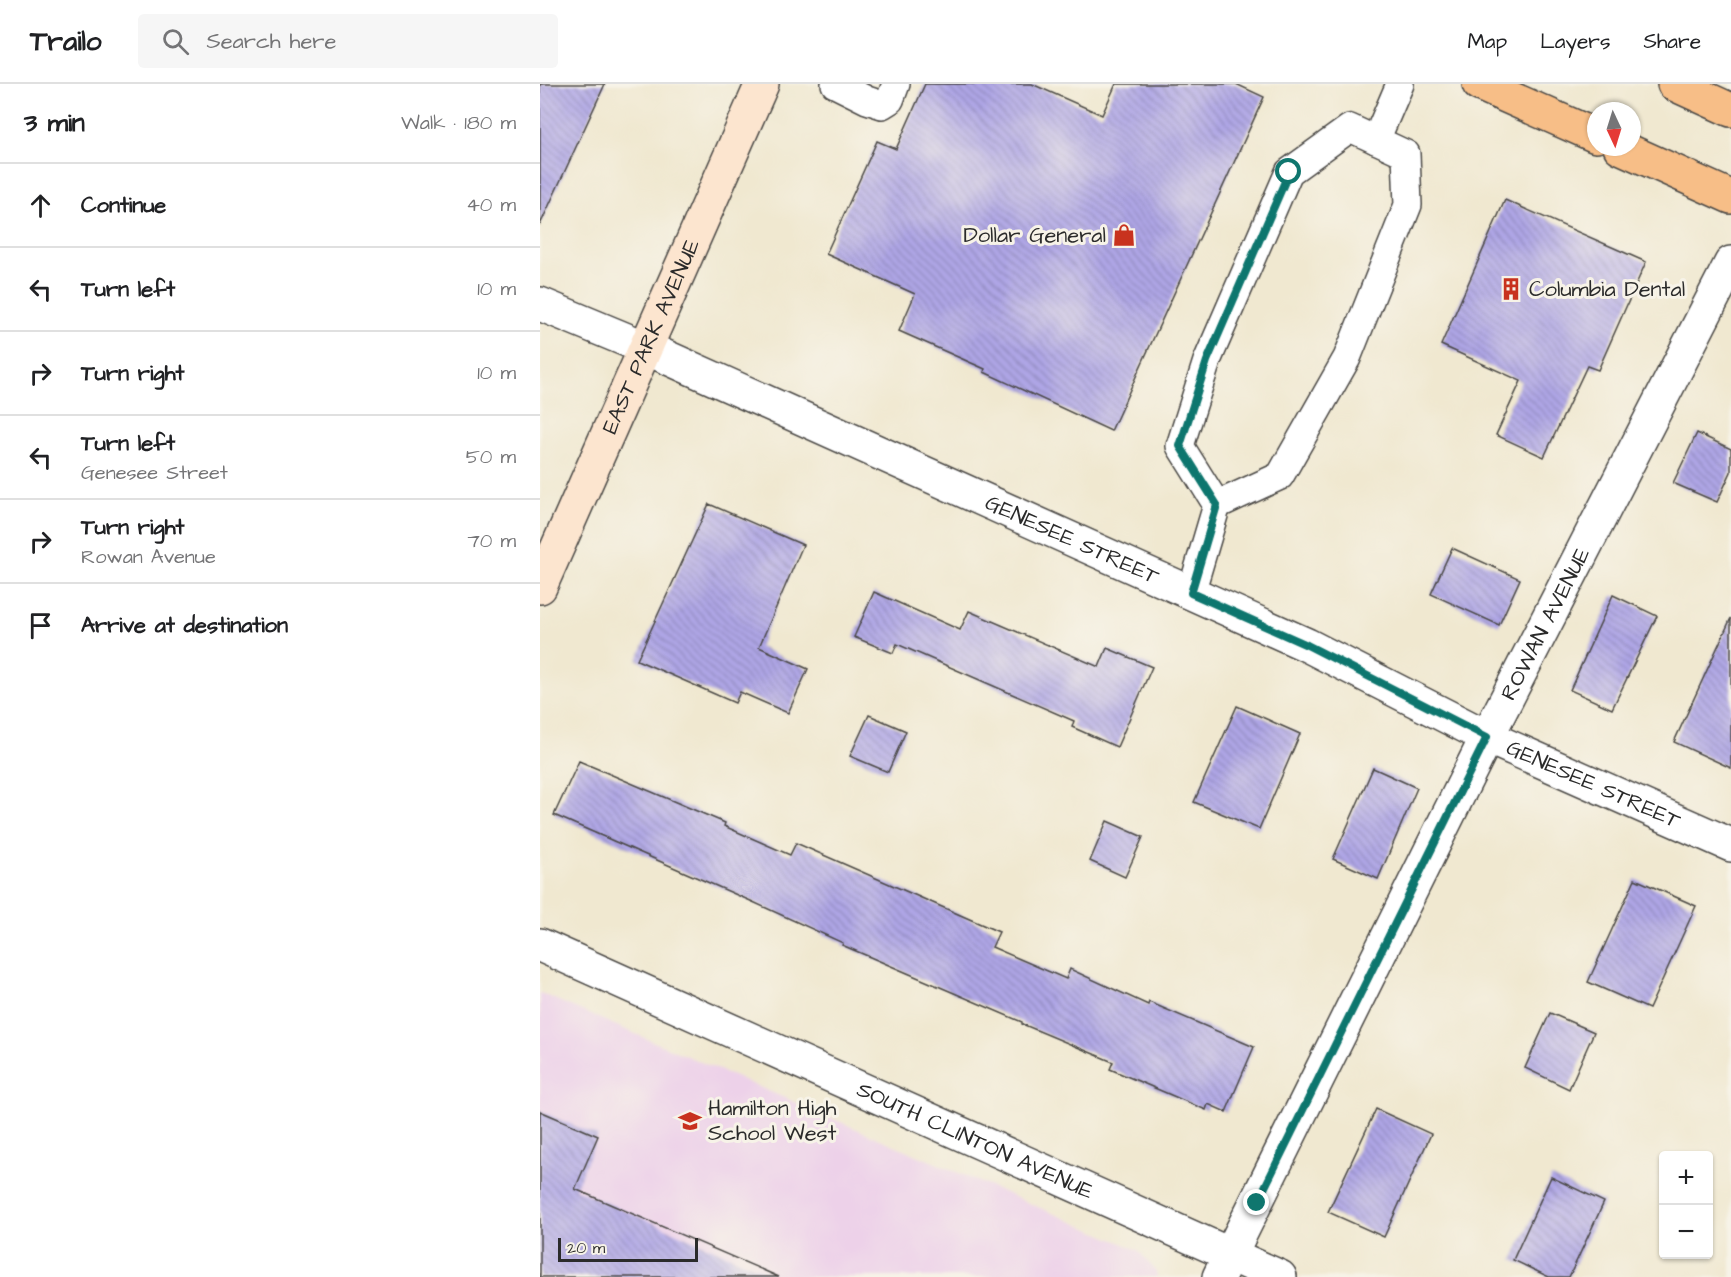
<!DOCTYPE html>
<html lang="en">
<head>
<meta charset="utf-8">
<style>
	:root { --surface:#fff; --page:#f6f6f6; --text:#202124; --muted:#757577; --line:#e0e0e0 }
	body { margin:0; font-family:"Architects Daughter",sans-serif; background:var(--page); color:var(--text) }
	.controls { position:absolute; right:18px; bottom:18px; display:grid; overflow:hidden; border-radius:6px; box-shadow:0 2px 4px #0004 }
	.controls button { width:54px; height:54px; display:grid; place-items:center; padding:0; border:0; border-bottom:2px solid var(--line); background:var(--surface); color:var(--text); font:30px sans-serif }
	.compass { position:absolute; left:1047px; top:18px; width:54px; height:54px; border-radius:50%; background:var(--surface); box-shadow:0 2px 4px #0004; rotate:176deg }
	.scale { position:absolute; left:18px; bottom:15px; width:140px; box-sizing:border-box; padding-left:6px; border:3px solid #2b2b2b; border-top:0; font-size:16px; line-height:21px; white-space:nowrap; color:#2b2b2b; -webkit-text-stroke:4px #f7f3e8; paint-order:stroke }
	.stop { position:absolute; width:18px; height:18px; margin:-14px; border:4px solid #0f766e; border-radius:50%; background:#fff }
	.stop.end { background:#0f766e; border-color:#fff; box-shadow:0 2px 6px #0008 }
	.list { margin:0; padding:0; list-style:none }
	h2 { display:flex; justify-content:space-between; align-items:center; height:78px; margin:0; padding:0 24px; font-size:26px }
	h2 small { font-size:20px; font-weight:400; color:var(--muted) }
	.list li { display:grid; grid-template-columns:39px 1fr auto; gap:18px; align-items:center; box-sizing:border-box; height:84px; padding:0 24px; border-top:2px solid var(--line) }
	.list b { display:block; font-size:22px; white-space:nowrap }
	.list p { margin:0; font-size:20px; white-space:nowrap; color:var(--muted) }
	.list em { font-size:20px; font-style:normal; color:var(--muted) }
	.icon { flex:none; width:33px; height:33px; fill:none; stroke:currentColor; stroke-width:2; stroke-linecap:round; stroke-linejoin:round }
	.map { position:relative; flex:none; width:1191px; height:1193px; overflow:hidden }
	header { display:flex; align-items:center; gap:36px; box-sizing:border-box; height:84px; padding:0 30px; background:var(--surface); border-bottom:2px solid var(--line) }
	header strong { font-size:28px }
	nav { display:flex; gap:33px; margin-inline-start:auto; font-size:21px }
	.search { width:420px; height:54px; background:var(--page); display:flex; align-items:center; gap:15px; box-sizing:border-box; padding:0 21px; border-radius:6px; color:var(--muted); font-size:22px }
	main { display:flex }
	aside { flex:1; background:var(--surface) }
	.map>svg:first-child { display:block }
	.built { fill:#edd1e9 }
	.building { fill:url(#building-back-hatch) }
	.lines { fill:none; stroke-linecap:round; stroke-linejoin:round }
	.lane-casing { stroke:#494744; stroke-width:30 }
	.street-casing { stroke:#494744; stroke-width:36 }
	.secondary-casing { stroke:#494744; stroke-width:36 }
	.primary-casing { stroke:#494744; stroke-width:36 }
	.lane { stroke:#fff; stroke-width:27 }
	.street { stroke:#fff; stroke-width:33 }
	.secondary { stroke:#fce5cf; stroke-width:33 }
	.primary { stroke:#f7be87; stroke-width:33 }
	.route { stroke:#0f766e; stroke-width:8 }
	.labels { text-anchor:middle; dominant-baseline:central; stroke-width:6; stroke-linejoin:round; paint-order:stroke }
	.poi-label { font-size:22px; fill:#2b2b2b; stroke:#f7f3e8; text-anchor:start }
	.street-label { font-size:22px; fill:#2b2b2b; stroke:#f7f3e8 }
</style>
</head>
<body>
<header>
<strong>Trailo</strong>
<div class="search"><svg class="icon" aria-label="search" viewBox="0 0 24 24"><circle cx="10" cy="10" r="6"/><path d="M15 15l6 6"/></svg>Search here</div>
<nav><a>Map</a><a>Layers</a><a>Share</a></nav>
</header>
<main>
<aside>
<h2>3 min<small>Walk · 180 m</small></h2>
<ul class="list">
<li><svg class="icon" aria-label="ahead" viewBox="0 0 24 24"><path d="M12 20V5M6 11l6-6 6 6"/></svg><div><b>Continue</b></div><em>40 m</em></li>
<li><svg class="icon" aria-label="left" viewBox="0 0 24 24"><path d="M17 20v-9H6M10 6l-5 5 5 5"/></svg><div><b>Turn left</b></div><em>10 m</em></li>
<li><svg class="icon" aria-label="right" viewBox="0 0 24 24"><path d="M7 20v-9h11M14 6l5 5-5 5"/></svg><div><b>Turn right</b></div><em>10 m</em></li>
<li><svg class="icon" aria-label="left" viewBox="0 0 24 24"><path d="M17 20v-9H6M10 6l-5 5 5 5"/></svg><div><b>Turn left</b><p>Genesee Street</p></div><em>50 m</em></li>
<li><svg class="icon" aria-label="right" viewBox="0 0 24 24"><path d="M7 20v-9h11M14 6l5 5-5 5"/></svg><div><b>Turn right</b><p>Rowan Avenue</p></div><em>70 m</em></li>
<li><svg class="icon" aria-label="arrive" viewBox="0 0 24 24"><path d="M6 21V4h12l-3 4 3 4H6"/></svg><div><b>Arrive at destination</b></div></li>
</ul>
</aside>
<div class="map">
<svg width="1191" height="1193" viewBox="0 0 1191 1193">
	<defs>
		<pattern id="building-back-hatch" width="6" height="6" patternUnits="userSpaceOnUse" patternTransform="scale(1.5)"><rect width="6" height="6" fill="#afa6e6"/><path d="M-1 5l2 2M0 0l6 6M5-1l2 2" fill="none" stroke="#8f87bb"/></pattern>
	</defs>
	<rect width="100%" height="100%" fill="#f7f3e8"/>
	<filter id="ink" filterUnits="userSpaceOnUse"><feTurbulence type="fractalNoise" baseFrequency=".0167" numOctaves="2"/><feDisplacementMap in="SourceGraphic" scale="12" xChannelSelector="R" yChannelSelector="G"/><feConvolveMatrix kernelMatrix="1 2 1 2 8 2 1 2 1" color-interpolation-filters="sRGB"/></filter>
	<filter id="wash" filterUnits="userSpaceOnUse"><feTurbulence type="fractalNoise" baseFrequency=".008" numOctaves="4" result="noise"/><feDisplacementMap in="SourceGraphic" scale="24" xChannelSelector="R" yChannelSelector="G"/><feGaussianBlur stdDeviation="1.35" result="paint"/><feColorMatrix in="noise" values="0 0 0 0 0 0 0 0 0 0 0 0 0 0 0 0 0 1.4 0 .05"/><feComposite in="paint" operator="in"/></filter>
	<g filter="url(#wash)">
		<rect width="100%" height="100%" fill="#f0e8d0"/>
		<!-- built -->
		<polygon class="built" points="0,909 598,1166 615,1186 617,1193 0,1193"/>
		<g id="blocks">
			<!-- building -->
			<g class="building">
				<polygon points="0,0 65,0 0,141"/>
				<polygon points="385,0 492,0 562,31 576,0 696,0 724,13 571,347 444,288 445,285 359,247 375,210 286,170 337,57 356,65"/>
				<polygon points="965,116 1106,178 1058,286 1047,282 1004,373 956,351 981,297 901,261"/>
				<polygon points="1157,349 1191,365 1191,388 1177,418 1133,399"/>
				<polygon points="169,420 263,461 219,563 268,585 248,629 200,608 195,619 97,576"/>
				<polygon points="912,464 980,495 959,541 891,510"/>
				<polygon points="334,508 420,546 429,527 559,583 567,564 612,583 577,663 532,643 534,637 357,560 353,569 314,553"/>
				<polygon points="1073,511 1117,532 1072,625 1030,606"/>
				<polygon points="1191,534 1191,684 1134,658"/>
				<polygon points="697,622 760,650 719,745 654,718"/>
				<polygon points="329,631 366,647 348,688 310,672"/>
				<polygon points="39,677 185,739 184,742 250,771 256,759 459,848 452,863 526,895 530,885 608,921 609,918 714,963 686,1028 668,1020 666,1026 570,985 573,978 482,940 482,938 302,861 303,859 213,818 14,731"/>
				<polygon points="833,684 877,704 838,795 793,775"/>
				<polygon points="567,737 603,753 585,793 550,777"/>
				<polygon points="1095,795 1156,822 1109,925 1048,898"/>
				<polygon points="1010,929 1054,948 1029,1005 985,984"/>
				<polygon points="836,1025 891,1050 844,1153 788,1128"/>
				<polygon points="0,1027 58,1052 35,1105 239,1193 0,1193"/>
				<polygon points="1011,1093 1064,1118 1029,1193 1009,1193 973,1176"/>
			</g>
		</g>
	</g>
	<g filter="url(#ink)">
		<use href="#blocks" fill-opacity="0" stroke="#494744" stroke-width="1.5"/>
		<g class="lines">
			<!-- lane casing -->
			<g class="lane-casing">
				<g id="lane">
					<polyline points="295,0 327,16 342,21 350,16 356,0"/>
					<polyline points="836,56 860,0"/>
					<polyline points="651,509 677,421 740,392 807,274 868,121 866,70 810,44 749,88 667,277 640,362 677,421"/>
				</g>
			</g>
			<!-- street casing -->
			<g class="street-casing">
				<g id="street">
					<path id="s1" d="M 0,220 L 106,264 L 767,561 L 947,653 L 1191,761"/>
					<path id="s2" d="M 0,861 L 740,1193"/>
					<path id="s3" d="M 679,1193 L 947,653 L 1191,179"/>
				</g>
			</g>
			<!-- secondary casing -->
			<g class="secondary-casing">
				<g id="secondary">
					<path id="s4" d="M 0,503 L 222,0"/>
				</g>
			</g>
			<!-- primary casing -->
			<g class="primary-casing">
				<g id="primary">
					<polyline points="939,0 1056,52"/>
					<polyline points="1134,0 1191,26"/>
					<polyline points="1080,63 1191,113"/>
				</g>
			</g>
			<!-- lane -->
			<use href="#lane" class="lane"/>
			<!-- street -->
			<use href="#street" class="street"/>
			<!-- secondary -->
			<use href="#secondary" class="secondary"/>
			<!-- primary -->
			<use href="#primary" class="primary"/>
		</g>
	</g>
	<g class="lines" filter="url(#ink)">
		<!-- route -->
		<polyline class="route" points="717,1119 947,653 767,561 651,509 677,421 640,362 667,277 749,88"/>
	</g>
	<!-- icons -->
	<defs>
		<g id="shop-bare" transform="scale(1.8)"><path d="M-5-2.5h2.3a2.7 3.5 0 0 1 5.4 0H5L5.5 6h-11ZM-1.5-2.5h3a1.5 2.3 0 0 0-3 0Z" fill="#c8321e" stroke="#f7f3e8" stroke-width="2.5" paint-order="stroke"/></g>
		<g id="building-bare" transform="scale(1.8)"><path d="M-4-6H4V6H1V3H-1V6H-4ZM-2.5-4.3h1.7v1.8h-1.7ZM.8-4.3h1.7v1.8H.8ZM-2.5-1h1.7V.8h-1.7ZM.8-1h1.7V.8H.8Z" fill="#c8321e" stroke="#f7f3e8" stroke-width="2.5" paint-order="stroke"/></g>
		<g id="school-bare" transform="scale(1.8)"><path d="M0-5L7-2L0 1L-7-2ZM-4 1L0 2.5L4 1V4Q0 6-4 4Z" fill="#c8321e" stroke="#f7f3e8" stroke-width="2.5" paint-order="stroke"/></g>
	</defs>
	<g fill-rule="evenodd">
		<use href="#shop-bare" x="584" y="151"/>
		<use href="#building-bare" x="971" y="205"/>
		<use href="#school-bare" x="150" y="1037"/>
	</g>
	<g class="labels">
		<!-- poi labels -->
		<g class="poi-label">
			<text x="566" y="151" text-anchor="end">Dollar General</text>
			<text x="989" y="205">Columbia Dental</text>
			<text x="168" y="1024">Hamilton High<tspan x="168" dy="25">School West</tspan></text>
		</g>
		<!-- street labels -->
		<g class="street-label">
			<text stroke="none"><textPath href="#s4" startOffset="274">EAST PARK AVENUE</textPath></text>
			<text stroke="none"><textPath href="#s1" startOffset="582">GENESEE STREET</textPath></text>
			<text stroke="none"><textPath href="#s3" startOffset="730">ROWAN AVENUE</textPath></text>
			<text stroke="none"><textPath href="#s1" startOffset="1158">GENESEE STREET</textPath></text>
			<text stroke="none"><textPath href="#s2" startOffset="477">SOUTH CLINTON AVENUE</textPath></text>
		</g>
	</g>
</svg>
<div class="controls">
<button>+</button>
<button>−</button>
</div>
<svg class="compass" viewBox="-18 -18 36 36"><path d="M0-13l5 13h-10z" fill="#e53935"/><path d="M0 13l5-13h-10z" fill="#757577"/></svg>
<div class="scale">20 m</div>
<div class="stop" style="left:749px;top:88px"></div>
<div class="stop end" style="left:717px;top:1119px"></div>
</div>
</main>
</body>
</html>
